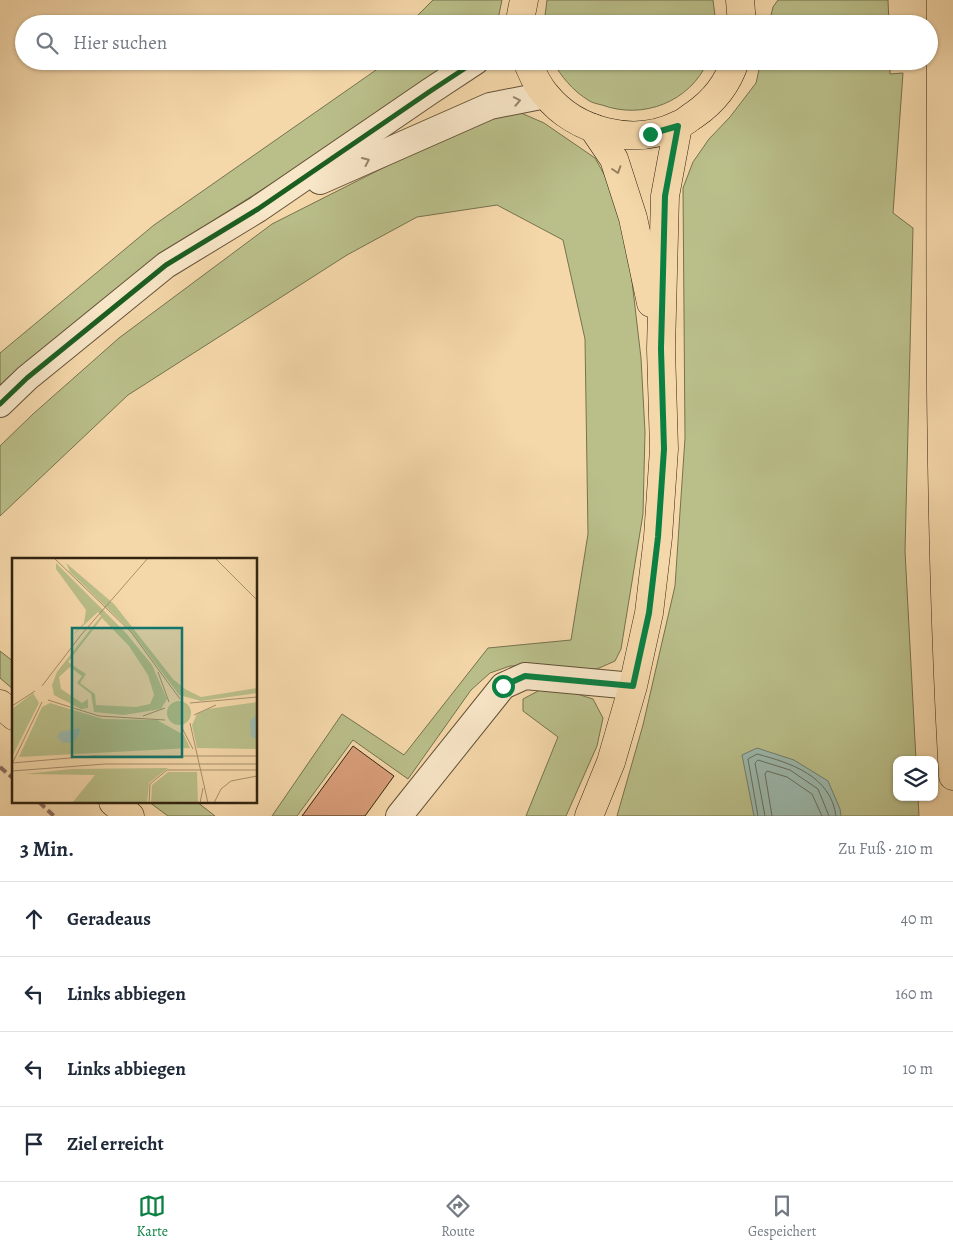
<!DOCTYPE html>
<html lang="de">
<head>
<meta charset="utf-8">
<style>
	:root { --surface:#fff; --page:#f6f6f7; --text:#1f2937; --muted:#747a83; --line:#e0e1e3; --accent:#0b8043 }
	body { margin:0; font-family:Alegreya,serif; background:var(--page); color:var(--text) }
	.controls { position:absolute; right:15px; bottom:15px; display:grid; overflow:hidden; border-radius:10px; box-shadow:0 1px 4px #0004 }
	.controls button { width:45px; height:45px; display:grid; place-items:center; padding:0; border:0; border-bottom:1px solid var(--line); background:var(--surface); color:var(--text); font:25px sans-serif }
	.stop { position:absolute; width:15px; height:15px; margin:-11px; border:4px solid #0b8043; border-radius:50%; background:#fff }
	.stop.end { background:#0b8043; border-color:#fff; box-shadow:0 1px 5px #0008 }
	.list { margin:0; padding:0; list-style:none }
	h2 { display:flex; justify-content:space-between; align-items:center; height:65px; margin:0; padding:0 20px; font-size:21px }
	h2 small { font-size:16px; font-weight:400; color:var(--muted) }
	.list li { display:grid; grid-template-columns:32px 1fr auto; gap:15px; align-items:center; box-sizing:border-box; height:75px; padding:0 20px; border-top:1px solid var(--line) }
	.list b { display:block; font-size:19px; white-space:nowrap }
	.list em { font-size:16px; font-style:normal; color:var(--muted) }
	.icon { flex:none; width:28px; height:28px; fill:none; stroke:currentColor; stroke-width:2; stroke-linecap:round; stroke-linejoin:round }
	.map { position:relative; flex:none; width:953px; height:816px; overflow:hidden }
	.search { position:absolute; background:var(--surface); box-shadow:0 1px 4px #0004; left:15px; right:15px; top:15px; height:55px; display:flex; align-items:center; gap:12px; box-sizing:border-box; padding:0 18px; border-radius:28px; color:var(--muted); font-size:19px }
	.sheet { height:365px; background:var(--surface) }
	nav { display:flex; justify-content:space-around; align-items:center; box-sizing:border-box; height:70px; border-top:1px solid var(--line); background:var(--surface); font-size:14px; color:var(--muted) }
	nav a { display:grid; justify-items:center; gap:2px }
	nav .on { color:var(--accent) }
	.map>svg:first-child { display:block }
	.green { fill:#babf8a; stroke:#76724e }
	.water { fill:#9cb9ad; stroke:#727d6f }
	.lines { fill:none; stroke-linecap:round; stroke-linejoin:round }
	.shore { stroke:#686e5f; stroke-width:1 }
	.building { fill:#da9f7b; stroke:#332411 }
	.minor-casing { stroke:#645137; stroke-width:28 }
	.major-casing { stroke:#332411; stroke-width:29 }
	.highway-casing { stroke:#332411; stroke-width:29 }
	.minor { stroke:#f8e6c8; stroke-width:26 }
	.major { stroke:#f5d8aa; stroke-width:28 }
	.highway { stroke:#f5d8aa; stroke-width:28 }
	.quiet { stroke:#8d6e63; stroke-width:4; stroke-dasharray:8 4; stroke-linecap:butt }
	.cycleway-casing { stroke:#f8e6c8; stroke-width:8 }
	.cycleway { stroke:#1b5e20; stroke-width:5 }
	.oneway { stroke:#96856c }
	.oneway2 { stroke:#947e5e }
	.route { stroke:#0b8043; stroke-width:6 }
	.inset-road { fill:none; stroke:#a7906d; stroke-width:1 }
	.view { fill:#0f766e; fill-opacity:0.15; stroke:#0f766e; stroke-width:2.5 }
	.inset-edge { fill:none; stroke:#332411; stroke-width:2.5 }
</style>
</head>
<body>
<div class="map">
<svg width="953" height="816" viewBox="0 0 953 816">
	<rect width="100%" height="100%" fill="#f5d8aa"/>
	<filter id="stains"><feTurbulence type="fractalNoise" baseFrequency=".004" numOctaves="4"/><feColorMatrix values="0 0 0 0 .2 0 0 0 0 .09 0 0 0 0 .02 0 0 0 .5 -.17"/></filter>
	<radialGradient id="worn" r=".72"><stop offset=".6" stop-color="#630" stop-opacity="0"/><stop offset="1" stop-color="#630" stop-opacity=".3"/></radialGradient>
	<!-- green -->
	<g class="green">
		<polygon points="433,0 502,0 498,19 495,24 409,24"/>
		<polygon points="547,0 713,0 716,24 544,24"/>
		<polygon points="778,0 888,0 889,24 769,24 773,7"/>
		<polygon points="382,61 464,61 208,224 18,377 0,395 0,353 154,225 376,70"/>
		<path d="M 552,61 L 708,61 C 690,102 643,120 602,105 C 598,104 592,103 588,100 C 572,90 562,77 552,61 Z"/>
		<polygon points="761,61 890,61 890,74 903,73 893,213 913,228 905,551 916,760 897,760 897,797 918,797 919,816 617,816 643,725 675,586 685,438 683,188 693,162 709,139 730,117 756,83"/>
		<polygon points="498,113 521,113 544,123 595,158 614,192 628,247 641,358 645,432 643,514 621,649 615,661 597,669 576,669 542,666 510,666 490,673 471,690 408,779 353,740 297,816 272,816 342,714 404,755 488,648 571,640 588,534 585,339 563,240 497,205 417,217 347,255 128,395 0,516 0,446 33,414 119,338 272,224 458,130"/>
		<polygon points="0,651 14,662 14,690 0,678"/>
		<polygon points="540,690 571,692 593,699 603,718 597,746 566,816 526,816 558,737 523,711 523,699"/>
		<polygon points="149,802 197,802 215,816 168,816"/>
	</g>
	<!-- water -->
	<polygon class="water" points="757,748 794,760 828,781 840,809 841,816 754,816 742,755"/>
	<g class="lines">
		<!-- shore -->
		<g class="shore">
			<path d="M 758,816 L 748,759 L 757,754 C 791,763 831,776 836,816"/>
			<polyline points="765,816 755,763 758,760 790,770 818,789 829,816"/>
			<polyline points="772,816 765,774 767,771 787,777 812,794 822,816"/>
		</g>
	</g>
	<!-- building -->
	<polygon class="building" points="353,746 394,776 365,816 302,816"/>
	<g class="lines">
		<!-- minor casing -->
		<g class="minor-casing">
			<g id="minor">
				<polyline points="320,181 490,106 546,95"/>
				<polyline points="0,404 27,378 166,265 258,209 429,92 476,61"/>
				<polyline points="399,816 503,686 525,676 633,686"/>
			</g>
		</g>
		<!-- major casing -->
		<g class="major-casing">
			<g id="major">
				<polyline points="740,0 742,24"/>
				<polyline points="521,24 521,15 524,0"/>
				<path d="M 527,61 C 532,73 537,85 546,95 C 576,132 634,147 678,125 C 684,123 689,118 694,115 C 713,102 728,83 735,61"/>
				<polyline points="593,128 614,159 633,218 651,303"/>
				<polyline points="0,704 14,716"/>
				<polyline points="113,802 130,816"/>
				<polyline points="589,816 611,762 633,686 649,613 658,537 664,449 661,349 665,196 678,126"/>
			</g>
		</g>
		<!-- highway casing -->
		<g class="highway-casing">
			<path id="highway" d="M 941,0 C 940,259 938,518 953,776"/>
		</g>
		<!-- minor -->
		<use href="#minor" class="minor"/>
		<!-- major -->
		<use href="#major" class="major"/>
		<!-- highway -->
		<use href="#highway" class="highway"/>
		<!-- quiet -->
		<g class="quiet">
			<polyline points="0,767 14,779"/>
			<polyline points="39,802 54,816"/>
		</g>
		<!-- cycleway casing -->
		<g class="cycleway-casing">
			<polyline id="cycleway" points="0,404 27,378 166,265 258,209 429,92 476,61"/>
		</g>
		<!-- cycleway -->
		<use href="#cycleway" class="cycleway"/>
	</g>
	<!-- one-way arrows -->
	<defs><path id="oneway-chevron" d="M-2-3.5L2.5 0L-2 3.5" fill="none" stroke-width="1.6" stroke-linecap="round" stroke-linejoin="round" transform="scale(1.25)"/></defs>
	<g class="oneway">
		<use href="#oneway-chevron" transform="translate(517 101) rotate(-11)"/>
		<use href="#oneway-chevron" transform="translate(366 161) rotate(-24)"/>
	</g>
	<use class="oneway2" href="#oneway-chevron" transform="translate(617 170) rotate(72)"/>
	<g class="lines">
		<!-- route -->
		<polyline class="route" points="503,686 525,676 633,686 649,613 658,537 664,449 661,349 665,196 678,126 650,134"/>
	</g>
	<!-- overview -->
	<g transform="translate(12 558)">
		<rect width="245" height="245" fill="#f5d8aa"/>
		<path d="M 44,5 L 114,75 L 140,107 L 155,141 L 149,151 L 112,157 L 82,154 L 79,136 L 65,125 L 70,118 L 58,109 L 47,119 L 49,131 L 70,145 L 76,141 L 76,150 L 69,151 L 42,137 L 40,127 L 45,114 L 89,58 L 86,54 L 60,78 L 72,65 L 74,52 L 44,11 ZM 90,60 L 117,88 L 136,117 L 142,137 L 138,146 L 124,149 L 84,147 L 83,136 L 68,125 L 74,116 L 56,104 ZM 54,5 L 102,46 L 161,121 L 173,131 L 189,139 L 245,130 L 245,135 L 189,143 L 167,137 L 119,73 L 58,14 ZM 21,135 L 27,145 L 0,199 L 0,151 ZM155 155a12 12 0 1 1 24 0a12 12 0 1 1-24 0ZM 245,144 L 245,191 L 185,190 L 180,167 L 185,156 L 196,151 ZM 38,145 L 91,161 L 145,162 L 172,177 L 178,190 L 7,199 L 30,149 ZM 156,210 L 137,225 L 135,245 L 60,245 L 83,217 L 13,216 L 60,211 ZM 156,214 L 185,214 L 186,245 L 139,245 L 140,227 Z" fill="#babf8a" fill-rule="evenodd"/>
		<path d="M 245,156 L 245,181 L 239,179 L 238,163 ZM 68,170 L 67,177 L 61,184 L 51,185 L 45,179 L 48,174 Z" fill="#9cb9ad"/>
		<path class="inset-road" d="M 42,0 L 119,74 L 168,141M 203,0 L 245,42M 146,114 L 157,144M 30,128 L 69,77 L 136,0M 36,142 L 87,158 L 153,162M 178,145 L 245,139M 0,148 L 23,133M 182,157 L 204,147M 131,158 L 153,150M 178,165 L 196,245M 170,170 L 181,191M 0,205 L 81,198 L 245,198M 0,206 L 30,144M 0,213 L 93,206 L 245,206M 137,245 L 138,226 L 155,212 L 245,212M 188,245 L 191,230M 202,245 L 209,231 L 219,223 L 245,218"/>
		<path class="view" d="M 60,70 L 170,70 L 170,199 L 60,199 Z"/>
		<rect width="245" height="245" class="inset-edge"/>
	</g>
	<rect width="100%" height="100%" filter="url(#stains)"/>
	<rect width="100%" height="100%" fill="url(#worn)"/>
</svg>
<div class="controls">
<button><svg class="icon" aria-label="layers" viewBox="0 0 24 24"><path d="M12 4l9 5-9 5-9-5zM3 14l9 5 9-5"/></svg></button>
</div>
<div class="stop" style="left:503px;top:686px"></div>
<div class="stop end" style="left:650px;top:134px"></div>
<div class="search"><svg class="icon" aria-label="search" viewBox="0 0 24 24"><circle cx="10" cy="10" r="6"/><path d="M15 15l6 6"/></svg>Hier suchen</div>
</div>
<section class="sheet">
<h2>3 Min.<small>Zu Fuß · 210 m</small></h2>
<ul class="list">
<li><svg class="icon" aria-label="ahead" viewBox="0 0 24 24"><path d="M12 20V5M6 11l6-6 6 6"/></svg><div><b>Geradeaus</b></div><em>40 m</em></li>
<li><svg class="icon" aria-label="left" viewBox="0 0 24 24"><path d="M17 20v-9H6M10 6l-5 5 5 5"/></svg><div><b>Links abbiegen</b></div><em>160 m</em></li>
<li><svg class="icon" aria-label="left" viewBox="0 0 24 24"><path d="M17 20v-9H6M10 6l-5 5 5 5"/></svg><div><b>Links abbiegen</b></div><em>10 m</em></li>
<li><svg class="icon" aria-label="arrive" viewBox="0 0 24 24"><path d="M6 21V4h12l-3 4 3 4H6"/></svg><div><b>Ziel erreicht</b></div></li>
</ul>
</section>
<nav>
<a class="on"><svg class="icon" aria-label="map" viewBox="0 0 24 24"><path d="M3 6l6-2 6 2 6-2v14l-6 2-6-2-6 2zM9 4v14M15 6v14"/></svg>Karte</a>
<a><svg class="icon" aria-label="directions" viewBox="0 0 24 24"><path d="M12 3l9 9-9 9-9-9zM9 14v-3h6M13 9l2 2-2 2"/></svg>Route</a>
<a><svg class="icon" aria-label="saved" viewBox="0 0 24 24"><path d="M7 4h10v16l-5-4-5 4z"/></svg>Gespeichert</a>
</nav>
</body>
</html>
